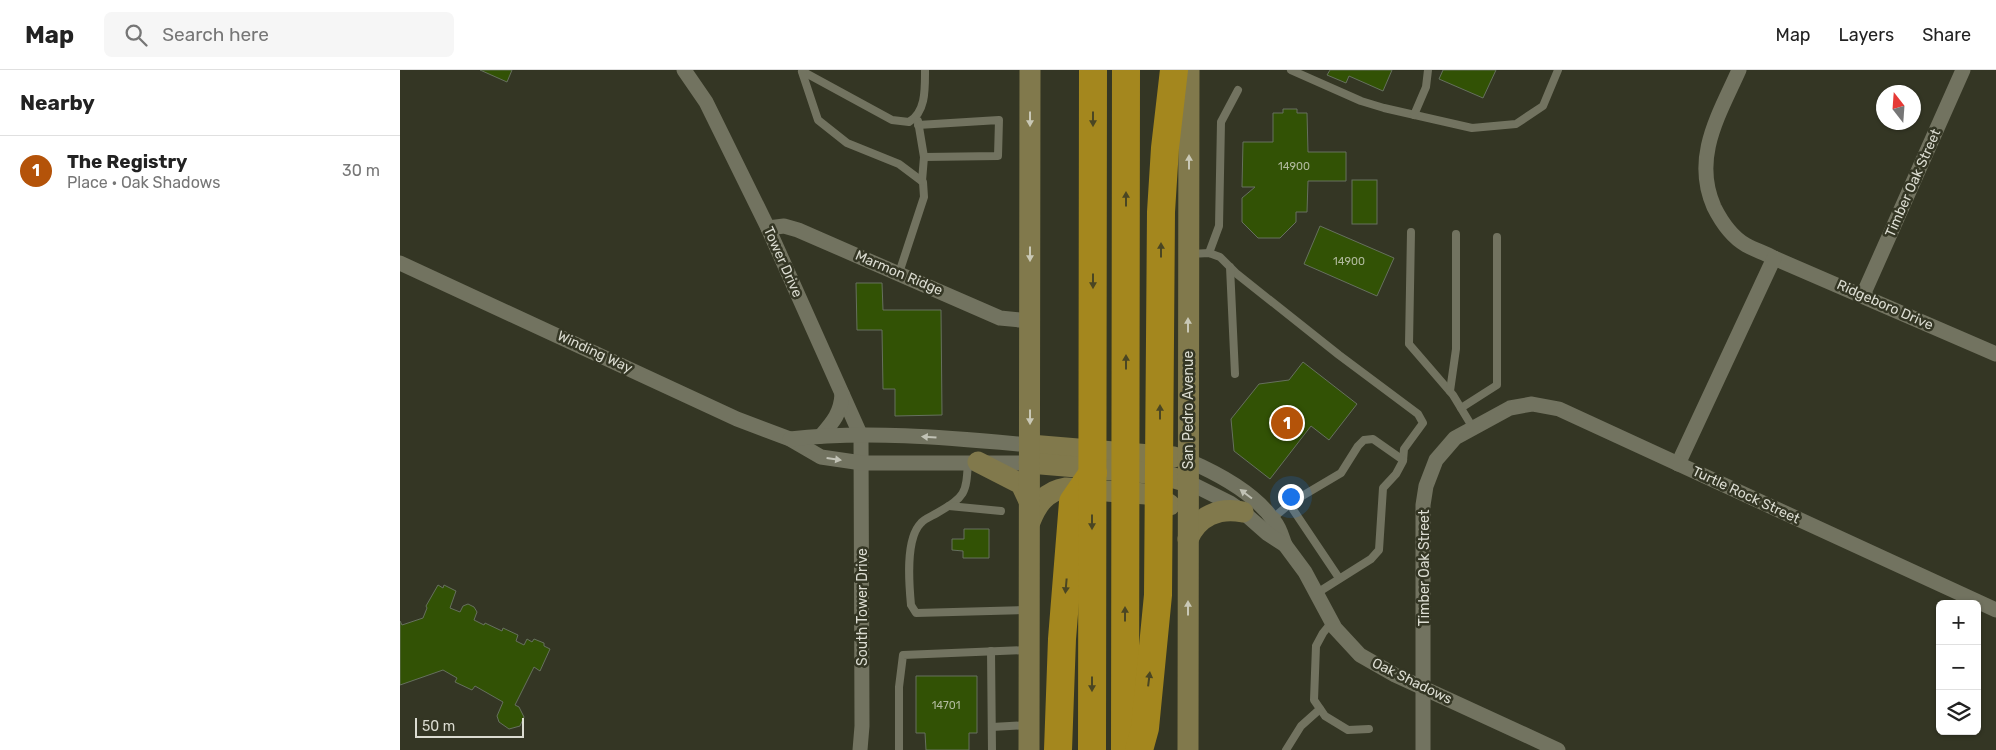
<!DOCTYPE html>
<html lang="en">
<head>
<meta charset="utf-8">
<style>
	:root { --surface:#fff; --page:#f6f6f6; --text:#222; --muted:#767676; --line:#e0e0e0; --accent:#b45309 }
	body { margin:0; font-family:Rubik,sans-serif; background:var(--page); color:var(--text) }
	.controls { position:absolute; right:15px; bottom:15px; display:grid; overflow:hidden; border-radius:8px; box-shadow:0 1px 4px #0004 }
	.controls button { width:45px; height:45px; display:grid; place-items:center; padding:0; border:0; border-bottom:1px solid var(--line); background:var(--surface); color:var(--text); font:25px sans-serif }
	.compass { position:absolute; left:1476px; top:15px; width:45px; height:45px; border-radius:50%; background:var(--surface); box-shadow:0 1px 4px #0004; rotate:343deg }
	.scale { position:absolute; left:15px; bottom:12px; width:109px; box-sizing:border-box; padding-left:5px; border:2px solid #dbdcd1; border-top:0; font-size:14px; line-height:18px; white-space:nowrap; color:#dbdcd1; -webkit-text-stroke:4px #343624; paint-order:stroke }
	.you { position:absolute; left:890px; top:426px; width:18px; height:18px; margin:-12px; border:4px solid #fff; border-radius:50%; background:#1a73e8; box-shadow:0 0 0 8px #1a73e833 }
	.badge { display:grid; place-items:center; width:32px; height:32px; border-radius:50%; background:var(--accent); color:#fff; font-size:16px; font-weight:700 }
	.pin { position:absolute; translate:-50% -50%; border:2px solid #fff; box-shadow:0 1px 5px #0006 }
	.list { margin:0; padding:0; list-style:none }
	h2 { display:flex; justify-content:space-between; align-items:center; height:65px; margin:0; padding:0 20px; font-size:21px }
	h2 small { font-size:16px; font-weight:400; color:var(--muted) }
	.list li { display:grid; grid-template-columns:32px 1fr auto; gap:15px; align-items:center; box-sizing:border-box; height:70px; padding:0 20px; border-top:1px solid var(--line) }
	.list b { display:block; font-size:19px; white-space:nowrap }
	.list p { margin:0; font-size:16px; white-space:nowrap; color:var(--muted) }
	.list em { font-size:16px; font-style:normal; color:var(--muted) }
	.icon { flex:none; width:28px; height:28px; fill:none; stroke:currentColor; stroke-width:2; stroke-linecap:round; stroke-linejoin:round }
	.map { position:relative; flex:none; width:1596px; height:680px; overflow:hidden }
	header { display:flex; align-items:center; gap:30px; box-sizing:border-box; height:70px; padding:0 25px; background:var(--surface); border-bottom:1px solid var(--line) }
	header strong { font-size:24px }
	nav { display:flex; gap:28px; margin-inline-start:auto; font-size:18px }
	.search { width:350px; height:45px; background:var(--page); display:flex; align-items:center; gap:12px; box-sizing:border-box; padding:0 18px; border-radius:8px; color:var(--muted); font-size:19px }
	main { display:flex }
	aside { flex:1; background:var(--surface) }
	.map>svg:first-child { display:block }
	.building { fill:#325205; stroke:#66705e }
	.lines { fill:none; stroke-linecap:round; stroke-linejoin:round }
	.lane { stroke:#727360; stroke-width:8 }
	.street { stroke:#727360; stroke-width:15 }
	.secondary { stroke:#81794c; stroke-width:21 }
	.highway { stroke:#a4871e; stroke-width:28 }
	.oneway { fill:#c9c8b6 }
	.oneway2 { fill:#4a4623 }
	.oneway3 { fill:#c1c2b5 }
	.labels { text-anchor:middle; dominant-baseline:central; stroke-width:5; stroke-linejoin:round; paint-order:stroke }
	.number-label { font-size:11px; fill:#b1ba9e }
	.street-label { font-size:14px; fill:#dbdcd1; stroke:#343624 }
</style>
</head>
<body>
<header>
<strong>Map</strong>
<div class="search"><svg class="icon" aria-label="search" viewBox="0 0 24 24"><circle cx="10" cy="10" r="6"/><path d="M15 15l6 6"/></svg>Search here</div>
<nav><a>Map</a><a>Layers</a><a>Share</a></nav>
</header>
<main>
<aside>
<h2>Nearby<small></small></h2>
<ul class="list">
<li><span class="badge">1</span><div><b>The Registry</b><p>Place · Oak Shadows</p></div><em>30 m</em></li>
</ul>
</aside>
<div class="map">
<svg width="1596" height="680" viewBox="0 0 1596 680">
	<rect width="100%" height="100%" fill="#343624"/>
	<!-- building -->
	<g class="building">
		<polygon points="80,0 112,0 107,12"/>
		<polygon points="930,0 992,0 983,21 949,6 946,13 927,5"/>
		<polygon points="1043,0 1096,0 1083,28 1039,9"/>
		<polygon points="883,39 897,39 897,43 907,43 908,82 946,82 946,111 908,111 907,142 896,142 896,152 880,168 858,168 842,152 842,128 855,117 842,117 843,72 873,72 873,43 883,43"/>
		<rect x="952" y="110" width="25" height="44"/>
		<polygon points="920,156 994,188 977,226 904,194"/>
		<polygon points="456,213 482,213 483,240 541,240 542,345 495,346 495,319 483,319 482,260 457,260"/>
		<polygon points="903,292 957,334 929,370 911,356 870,409 834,381 831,349 859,314 889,310"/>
		<polygon points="564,459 589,459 589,488 563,488 563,481 552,480 552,469 564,469"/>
		<polygon points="38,515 43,518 44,515 56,521 50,538 60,542 63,536 68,534 74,537 77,542 74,550 84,555 85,553 102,561 103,558 118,565 116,571 124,575 127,569 132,572 134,569 144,573 144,576 150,579 140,601 134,597 115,635 119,637 124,647 120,656 109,659 99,652 97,646 103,632 75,616 72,620 55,612 57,608 43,600 0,615 0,551 2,555 23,548 27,538 26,536"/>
		<polygon points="516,606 577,606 577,663 569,663 569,680 526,680 525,663 516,663"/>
	</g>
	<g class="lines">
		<!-- lane -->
		<g class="lane">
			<polyline points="891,0 961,31 984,38 1072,58 1116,54 1143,36 1158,0"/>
			<path d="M 402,1 L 492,50 L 509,52 C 526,42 525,19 525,0"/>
			<polyline points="402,2 418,50 447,73 499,94 523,112 524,127 499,203"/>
			<polyline points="1014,45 1026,17 1028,0"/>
			<polyline points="518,51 524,87 522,111"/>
			<polyline points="518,55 599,50 598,86 524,87"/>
			<polyline points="1011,162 1009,274 1053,325 1073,358"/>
			<polyline points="809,183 819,156 821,52 838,20"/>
			<polyline points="790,184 809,183 820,187 837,204 939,285 1018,344 1023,353 1004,379 1003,391 996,404 983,418 979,480 971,489 917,523"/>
			<polyline points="830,197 835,304"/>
			<polyline points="1050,321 1056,279 1056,164"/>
			<polyline points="1061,338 1097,315 1097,167"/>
			<path d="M 568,392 C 566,424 566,426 537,443 C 532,446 524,449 521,453 C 505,469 509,514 511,535 L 516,543 L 627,540"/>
			<polyline points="890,435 939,508"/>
			<polyline points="549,436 601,441"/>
			<polyline points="873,448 892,432 941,403 958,376 964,370 973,369 1003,390"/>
			<polyline points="932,552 923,563 916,576 914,630 925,646 948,660 969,659"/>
			<polyline points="591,581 592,680"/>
			<polyline points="592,657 628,655"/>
			<polyline points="499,680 499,617 503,585 627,580"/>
			<polyline points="886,680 901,656 920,639"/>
		</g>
		<!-- street -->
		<g class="street">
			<polyline points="284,0 306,32 368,158 461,366 462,656 460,680"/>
			<path d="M 1339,0 C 1319,45 1292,87 1314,137 C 1321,151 1332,167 1346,175 C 1355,180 1365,183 1374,188 L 1596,284"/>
			<polyline points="368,158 384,156 398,160 600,248 630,251"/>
			<polyline points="0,193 337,349 390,369 421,387 462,393 629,393"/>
			<polyline points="1463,225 1563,0"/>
			<path d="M 421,366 C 433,352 441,343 442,324"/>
			<path d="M 390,369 C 469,360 551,368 630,375"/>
			<path d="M 789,391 C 819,404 855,423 874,451 C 880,458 882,467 885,475"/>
			<polyline points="1278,394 1374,188"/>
			<polyline points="788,412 830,433 843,442 868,464 885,475 905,502 935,558 960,585 995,605 1158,680"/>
			<polyline points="1023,680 1023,435 1026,416 1036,390 1055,368 1110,338 1132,334 1159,339 1596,540"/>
		</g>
		<!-- secondary -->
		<g class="secondary">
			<polyline points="630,375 774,387"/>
			<polyline points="578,392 621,414 629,431"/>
			<polyline points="629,393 760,404 788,412"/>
			<path d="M 630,452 C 637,434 646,421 666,418 L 746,424 L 758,427 L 770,435"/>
			<path d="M 788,469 C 798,446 819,437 843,442"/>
			<polyline points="629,680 630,0"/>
			<polyline points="788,680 789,0"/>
		</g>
		<!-- highway -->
		<g class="highway">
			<polyline points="658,680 662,569 673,432 693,403"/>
			<polyline points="692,680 693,0"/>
			<polyline points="725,680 726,0"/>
			<polyline points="739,680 745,658 758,525 761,142 765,78 774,0"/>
		</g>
	</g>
	<!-- one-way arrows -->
	<defs><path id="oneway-solid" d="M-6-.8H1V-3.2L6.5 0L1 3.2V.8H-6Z" transform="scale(1.25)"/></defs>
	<g class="oneway">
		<use href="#oneway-solid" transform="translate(630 49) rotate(90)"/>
		<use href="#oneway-solid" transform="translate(789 92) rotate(-90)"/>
		<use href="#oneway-solid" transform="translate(630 184) rotate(90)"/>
		<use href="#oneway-solid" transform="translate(788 255) rotate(-90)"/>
		<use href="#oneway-solid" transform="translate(630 347) rotate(90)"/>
		<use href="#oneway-solid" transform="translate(788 538) rotate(-90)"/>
	</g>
	<g class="oneway2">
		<use href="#oneway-solid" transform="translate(693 49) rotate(90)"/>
		<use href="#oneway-solid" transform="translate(726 129) rotate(-90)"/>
		<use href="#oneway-solid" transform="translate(761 180) rotate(-90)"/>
		<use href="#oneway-solid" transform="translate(693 211) rotate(90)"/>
		<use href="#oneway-solid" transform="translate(726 292) rotate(-90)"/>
		<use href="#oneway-solid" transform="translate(760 342) rotate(-90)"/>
		<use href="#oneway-solid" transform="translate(692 452) rotate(90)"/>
		<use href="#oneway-solid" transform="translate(666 516) rotate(95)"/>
		<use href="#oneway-solid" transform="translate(725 544) rotate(-90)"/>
		<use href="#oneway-solid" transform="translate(749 609) rotate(-83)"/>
		<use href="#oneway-solid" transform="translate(692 614) rotate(90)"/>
	</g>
	<g class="oneway3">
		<use href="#oneway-solid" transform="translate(529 367) rotate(-176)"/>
		<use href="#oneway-solid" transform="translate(434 389) rotate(8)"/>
		<use href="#oneway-solid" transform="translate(846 424) rotate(-143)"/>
	</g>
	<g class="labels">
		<!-- number labels -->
		<g class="number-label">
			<text x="894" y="96">14900</text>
			<text x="949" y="191">14900</text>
			<text x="546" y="635">14701</text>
		</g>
		<!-- street labels -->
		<g class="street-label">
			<text transform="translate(1513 113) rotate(-66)">Timber Oak Street</text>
			<text transform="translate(383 192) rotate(66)">Tower Drive</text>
			<text transform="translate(499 203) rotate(23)">Marmon Ridge</text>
			<text transform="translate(1485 235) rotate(24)">Ridgeboro Drive</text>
			<text transform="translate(195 282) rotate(25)">Winding Way</text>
			<text transform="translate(788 340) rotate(-90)">San Pedro Avenue</text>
			<text transform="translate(1346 425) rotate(25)">Turtle Rock Street</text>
			<text transform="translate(1024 498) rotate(-90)">Timber Oak Street</text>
			<text transform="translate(462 537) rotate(-90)">South Tower Drive</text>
			<text transform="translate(1012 611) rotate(26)">Oak Shadows</text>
		</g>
	</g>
</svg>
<div class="controls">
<button>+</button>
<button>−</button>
<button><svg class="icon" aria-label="layers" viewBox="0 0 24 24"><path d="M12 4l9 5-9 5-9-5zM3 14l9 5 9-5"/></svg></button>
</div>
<svg class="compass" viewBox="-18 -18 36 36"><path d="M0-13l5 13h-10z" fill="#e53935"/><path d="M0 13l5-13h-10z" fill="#767676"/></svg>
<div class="scale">50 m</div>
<div class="you"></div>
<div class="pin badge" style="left:887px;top:353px">1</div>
</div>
</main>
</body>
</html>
